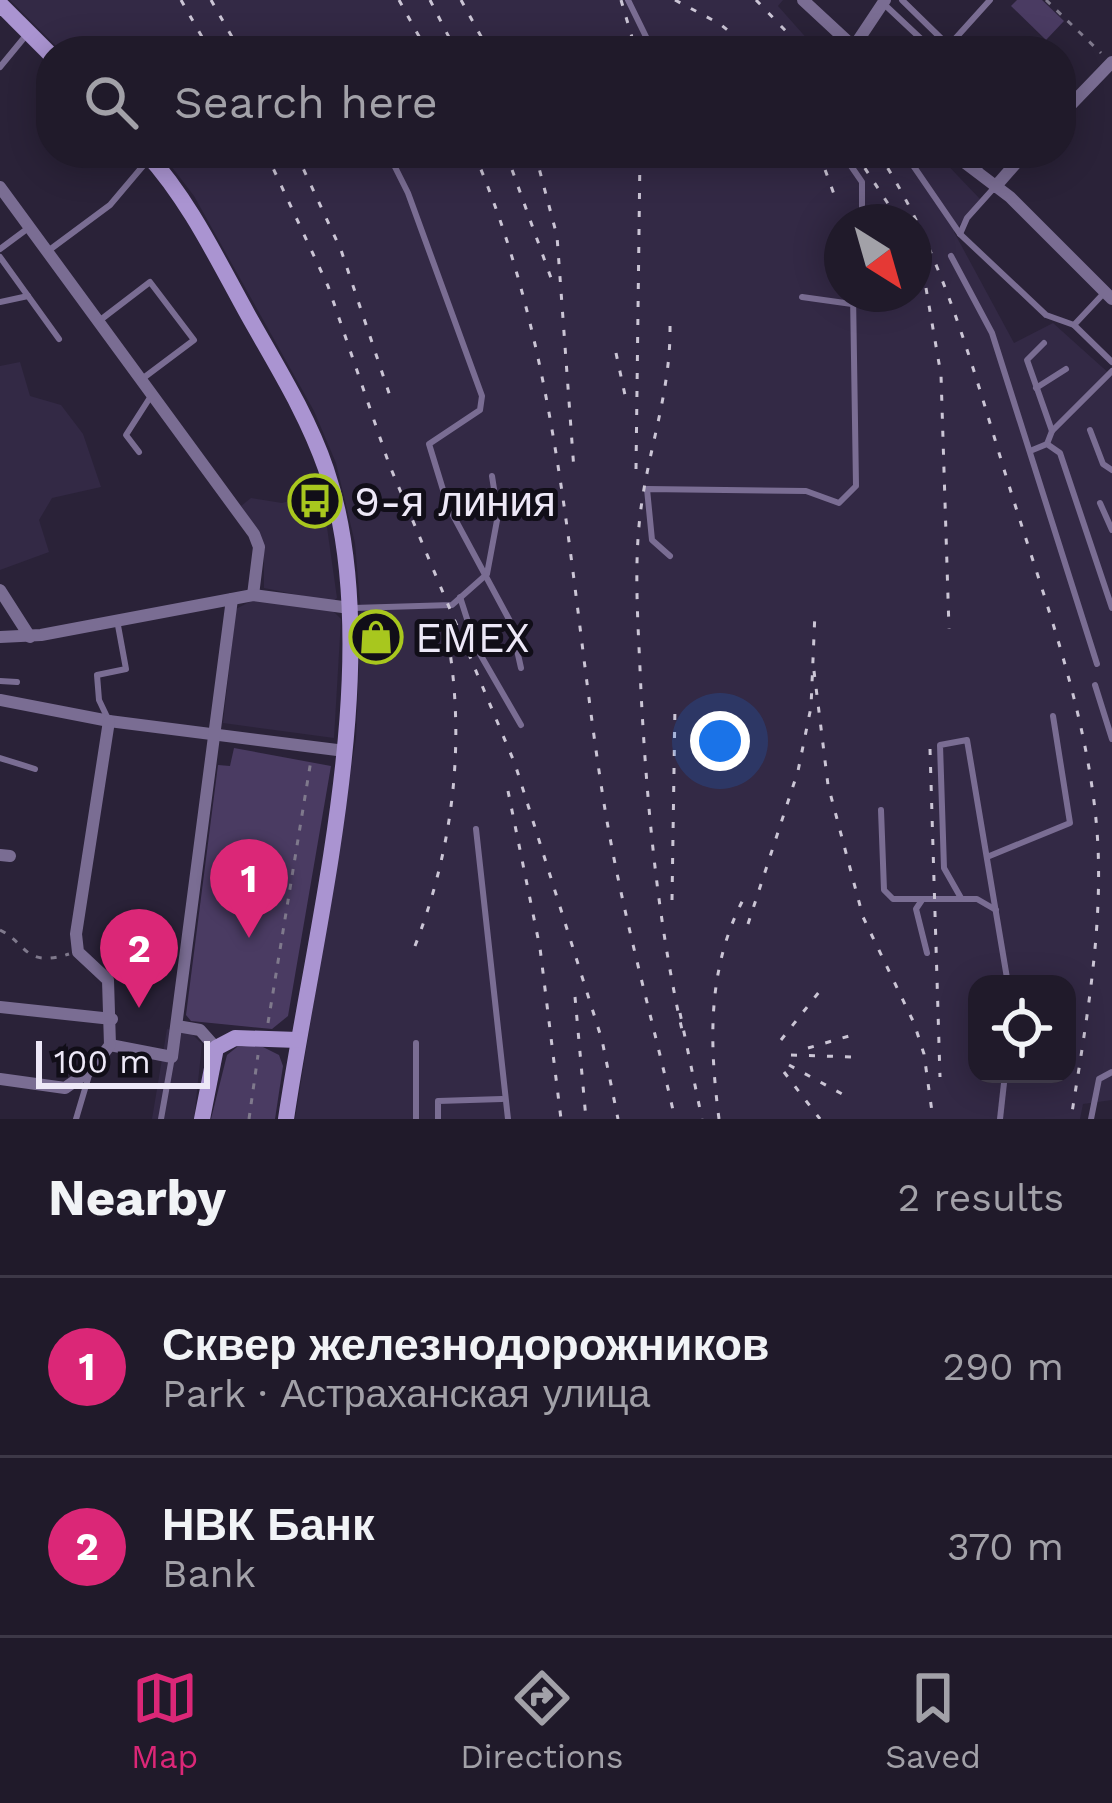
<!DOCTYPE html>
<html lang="en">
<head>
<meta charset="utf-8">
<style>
	:root { --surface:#201a2a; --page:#282332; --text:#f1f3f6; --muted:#a2a1a8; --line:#3d3847; --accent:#db2777 }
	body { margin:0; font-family:"Work Sans",sans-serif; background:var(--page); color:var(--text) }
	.controls { position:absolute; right:36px; bottom:36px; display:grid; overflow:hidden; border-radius:24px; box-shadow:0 6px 30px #0003 }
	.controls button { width:108px; height:108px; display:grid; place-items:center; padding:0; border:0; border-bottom:3px solid var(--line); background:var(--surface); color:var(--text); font:60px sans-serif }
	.compass { position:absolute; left:824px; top:204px; width:108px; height:108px; border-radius:50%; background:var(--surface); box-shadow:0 6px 30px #0003; rotate:143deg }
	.scale { position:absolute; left:36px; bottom:30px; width:174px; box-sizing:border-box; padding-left:12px; border:6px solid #ede8f7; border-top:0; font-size:33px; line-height:42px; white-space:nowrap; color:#ede8f7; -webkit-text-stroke:9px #110e18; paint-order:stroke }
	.you { position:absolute; left:720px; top:741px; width:42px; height:42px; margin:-30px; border:9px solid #fff; border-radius:50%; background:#1a73e8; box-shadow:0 0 0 18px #1a73e833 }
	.badge { display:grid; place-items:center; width:78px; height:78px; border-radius:50%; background:var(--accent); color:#fff; font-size:39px; font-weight:700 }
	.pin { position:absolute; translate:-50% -99px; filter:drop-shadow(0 3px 6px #0008) }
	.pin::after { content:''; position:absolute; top:63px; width:42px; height:36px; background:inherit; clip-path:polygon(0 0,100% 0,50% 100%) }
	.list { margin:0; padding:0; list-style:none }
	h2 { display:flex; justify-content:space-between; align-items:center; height:156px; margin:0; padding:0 48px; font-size:51px }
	h2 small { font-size:39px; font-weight:400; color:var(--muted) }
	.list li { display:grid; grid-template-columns:78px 1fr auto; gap:36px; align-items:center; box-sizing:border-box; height:180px; padding:0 48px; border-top:3px solid var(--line) }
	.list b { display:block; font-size:45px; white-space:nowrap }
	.list p { margin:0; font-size:39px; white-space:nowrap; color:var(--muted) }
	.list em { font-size:39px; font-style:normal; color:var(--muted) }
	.icon { flex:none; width:66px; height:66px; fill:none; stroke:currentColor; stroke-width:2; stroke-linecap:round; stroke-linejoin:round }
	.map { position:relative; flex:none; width:1112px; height:1119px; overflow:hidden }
	.search { position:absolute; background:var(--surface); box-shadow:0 6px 30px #0003; left:36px; right:36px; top:36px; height:132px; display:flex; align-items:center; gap:30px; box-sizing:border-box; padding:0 42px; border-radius:48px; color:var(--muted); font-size:45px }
	.sheet { height:516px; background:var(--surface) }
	nav { display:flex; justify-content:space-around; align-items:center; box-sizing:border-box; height:168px; border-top:3px solid var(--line); background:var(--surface); font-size:33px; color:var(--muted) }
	nav a { display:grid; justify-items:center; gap:6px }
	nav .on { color:var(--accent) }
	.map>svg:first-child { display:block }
	.built { fill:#332945; fill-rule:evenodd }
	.green { fill:#4a3b62 }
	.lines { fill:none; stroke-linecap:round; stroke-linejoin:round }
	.path { stroke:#7f798c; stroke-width:3; stroke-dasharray:6 9; stroke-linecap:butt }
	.service { stroke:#7a6d93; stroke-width:6 }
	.minor { stroke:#7a6d93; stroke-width:12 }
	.secondary { stroke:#aa94d1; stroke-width:16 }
	.rail { stroke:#cbc5d5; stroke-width:3; stroke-dasharray:6 12; stroke-linecap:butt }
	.labels { text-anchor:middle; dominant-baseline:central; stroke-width:10; stroke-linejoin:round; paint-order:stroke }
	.poi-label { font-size:42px; fill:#ede8f7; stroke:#110e18; text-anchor:start }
</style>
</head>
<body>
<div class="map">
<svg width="1112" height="1119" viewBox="0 0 1112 1119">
	<rect width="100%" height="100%" fill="#2a2238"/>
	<!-- built -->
	<g class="built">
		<polygon points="10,0 783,0 778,6 818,51 61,51"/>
		<path d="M 161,153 L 936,153 L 980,199 L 954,232 L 1014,343 L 1053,323 L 1112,376 L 1112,1100 L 1083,1104 L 1080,1119 L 295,1119 L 356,738 L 361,614 L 355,543 L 336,463 L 314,411 L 194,196 ZM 842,222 L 914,222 L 914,294 L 842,294 ZM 977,984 L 1067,984 L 1067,1074 L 977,1074 Z"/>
		<polygon points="20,362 30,396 61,405 83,434 101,487 52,498 39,520 49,552 0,570 0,366"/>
		<polygon points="322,492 337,598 332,602 264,588 264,547 241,506 251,498 282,503"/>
		<polygon points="253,600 332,610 341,619 334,738 223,723 236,609"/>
		<polygon points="167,1029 192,1034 202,1044 194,1119 152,1119"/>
	</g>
	<!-- green -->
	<g class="green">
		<polygon points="1017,0 1042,0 1064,21 1046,40 1011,6"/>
		<polygon points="234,748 331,766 288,1016 272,1029 191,1021 186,1015 218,765 230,766"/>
		<polygon points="259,1045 279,1055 283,1066 275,1119 211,1119 227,1055 237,1047"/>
	</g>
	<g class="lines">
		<!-- path -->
		<g class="path">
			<polyline points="1046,0 1101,53"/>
			<path d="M 0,930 C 28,944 24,968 69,954"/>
			<polyline points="268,1023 311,760"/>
			<polyline points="249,1119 258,1055"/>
		</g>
		<!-- service -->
		<g class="service">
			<polyline points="628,0 653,51"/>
			<polyline points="902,0 949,46"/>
			<polyline points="885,5 934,51"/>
			<polyline points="944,51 990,0"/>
			<polyline points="0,67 28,33"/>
			<polyline points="388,153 408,193 482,396 480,410 429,444 448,506 511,623 521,668"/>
			<polyline points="842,153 862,182 862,222"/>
			<polyline points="910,161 960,234 1046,315 1074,325 1112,362"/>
			<polyline points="975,172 993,153"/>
			<polyline points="960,234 967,218 993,189"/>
			<polyline points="0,249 27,229"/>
			<polyline points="48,251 110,205 148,160"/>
			<polyline points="951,256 992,333 1097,664"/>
			<polyline points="0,257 59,339"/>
			<polyline points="802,297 852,304"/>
			<polyline points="0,302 28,296"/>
			<polyline points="99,321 150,282 194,340 142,379"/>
			<polyline points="1074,325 1104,293"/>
			<polyline points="1044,343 1027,360 1052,431 1047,444"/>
			<polyline points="1036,388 1066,369"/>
			<polyline points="1090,430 1103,464 1112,470"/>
			<polyline points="1052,431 1112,371"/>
			<polyline points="1030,451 1047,444 1060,453 1112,608"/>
			<polyline points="139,452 126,435 151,396"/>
			<polyline points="1100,503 1112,530"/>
			<polyline points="670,556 652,540 647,489 806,491 839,503 856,486 853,294"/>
			<polyline points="460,597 476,647 521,725"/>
			<polyline points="353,608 452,605 487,574 498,515 492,476"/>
			<polyline points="0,681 17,682"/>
			<polyline points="1095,685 1112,739"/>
			<polyline points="109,721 99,700 97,675 126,669 117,620"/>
			<polyline points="0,758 35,769"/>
			<polyline points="881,810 884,890 893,899 977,899 996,910"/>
			<polyline points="476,829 508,1119"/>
			<polyline points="987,857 1070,823 1053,716"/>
			<polyline points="961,898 944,868 940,745 967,740 1008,984"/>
			<polyline points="922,900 916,909 927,953"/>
			<polyline points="416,1043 416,1119"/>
			<polyline points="76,1119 90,1072"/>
			<polyline points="161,1119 172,1057"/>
			<polyline points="438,1119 438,1101 502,1099"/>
			<polyline points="1000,1119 1005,1074"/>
			<polyline points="1091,1119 1099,1079 1112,1072"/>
		</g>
		<!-- minor -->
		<g class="minor">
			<polyline points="803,0 858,51"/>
			<polyline points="855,45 885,0"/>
			<polyline points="1061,115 1112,62"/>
			<polyline points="952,153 1010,197 1112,299"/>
			<polyline points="0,187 254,534 259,547 253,595"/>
			<polyline points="995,187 1025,153"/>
			<polyline points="0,590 30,637"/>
			<polyline points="0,637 41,635 253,595 350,608"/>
			<polyline points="0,700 109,721 345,751"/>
			<polyline points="109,721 76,934 78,952 108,980 110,1045"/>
			<polyline points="0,855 10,856"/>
			<polyline points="0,1007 112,1019"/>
			<polyline points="177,1026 200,1030 216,1048"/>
			<polyline points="110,1045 172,1057 232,599"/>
			<polyline points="0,1079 65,1088 92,1069 110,1045"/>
		</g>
		<!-- secondary -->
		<g class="secondary">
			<polyline points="0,4 51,55"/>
			<path d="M 146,153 C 189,200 217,259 248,315 C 276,365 307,414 326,469 C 389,654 314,927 286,1119"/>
			<polyline points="202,1119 216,1048 235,1038 298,1040"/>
		</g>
		<!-- rail -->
		<g class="rail">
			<polyline points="181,0 210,51"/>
			<polyline points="211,0 240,51"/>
			<polyline points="399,0 427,51"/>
			<polyline points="430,0 456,51"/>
			<polyline points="461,0 489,51"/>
			<polyline points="621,0 636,51"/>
			<polyline points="675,0 720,24 753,51"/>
			<polyline points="756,0 805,51"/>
			<polyline points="266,153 328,286 389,464 515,764 602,1040 618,1119"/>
			<polyline points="296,153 341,250 392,402"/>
			<path d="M 474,153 C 562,356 569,582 603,797 C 620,906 651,1012 675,1119"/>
			<polyline points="506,153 551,278"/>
			<polyline points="535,153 557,236 574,470"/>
			<polyline points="819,153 835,197"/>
			<polyline points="855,153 898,219"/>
			<path d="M 878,153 C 944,252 976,380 1011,492 C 1047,607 1092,726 1098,847 C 1102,938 1085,1029 1071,1119"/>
			<polyline points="926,288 941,375 949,629"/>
			<path d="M 670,326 C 671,396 645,457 639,526 C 634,580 639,637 641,692 C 647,806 657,917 682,1030"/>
			<polyline points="616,353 625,395"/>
			<polyline points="636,469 640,153"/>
			<polyline points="814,671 828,785 863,917 914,1023 924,1054 933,1119"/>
			<polyline points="930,749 940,1077"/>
			<polyline points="508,791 540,948 561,1119"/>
			<polyline points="672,900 675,705"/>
			<polyline points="748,924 798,771 811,707 815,612"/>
			<path d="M 415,946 C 456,840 467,729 444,618"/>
			<polyline points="575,997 586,1119"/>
			<polyline points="680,1013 702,1119"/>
			<polyline points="781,1040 819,992"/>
			<polyline points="808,1048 849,1036"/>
			<polyline points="791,1055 853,1057"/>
			<polyline points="789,1065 844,1095"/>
			<polyline points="784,1072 820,1119"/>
			<path d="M 719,1119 C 709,1041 707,967 745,896"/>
		</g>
	</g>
	<!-- icons -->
	<defs>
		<g id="bus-ring" transform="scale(2.7)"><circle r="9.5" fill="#110e18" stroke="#a8c71e" stroke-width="1.5"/><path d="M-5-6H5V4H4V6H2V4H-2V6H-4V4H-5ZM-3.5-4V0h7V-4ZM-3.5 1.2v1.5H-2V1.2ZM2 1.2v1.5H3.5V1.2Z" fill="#a8c71e"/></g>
		<g id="shop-ring" transform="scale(2.7)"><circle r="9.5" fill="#110e18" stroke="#a8c71e" stroke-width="1.5"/><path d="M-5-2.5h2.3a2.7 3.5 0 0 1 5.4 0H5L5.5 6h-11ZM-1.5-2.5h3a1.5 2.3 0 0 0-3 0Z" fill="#a8c71e"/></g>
	</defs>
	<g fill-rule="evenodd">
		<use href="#bus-ring" x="315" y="501"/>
		<use href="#shop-ring" x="376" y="637"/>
	</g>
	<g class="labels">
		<!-- poi labels -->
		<g class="poi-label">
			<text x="354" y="501">9-я линия</text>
			<text x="415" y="637">EMEX</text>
		</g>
	</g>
</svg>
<div class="controls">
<button><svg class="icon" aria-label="locate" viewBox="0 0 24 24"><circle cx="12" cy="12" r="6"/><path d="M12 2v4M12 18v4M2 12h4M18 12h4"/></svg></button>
</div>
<svg class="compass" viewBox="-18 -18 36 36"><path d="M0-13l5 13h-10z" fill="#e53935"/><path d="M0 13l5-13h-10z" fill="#a2a1a8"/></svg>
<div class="scale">100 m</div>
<div class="you"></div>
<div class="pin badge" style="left:249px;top:938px">1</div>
<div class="pin badge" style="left:139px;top:1008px">2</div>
<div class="search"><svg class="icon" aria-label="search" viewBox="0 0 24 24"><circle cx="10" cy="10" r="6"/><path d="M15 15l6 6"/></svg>Search here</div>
</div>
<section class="sheet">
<h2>Nearby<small>2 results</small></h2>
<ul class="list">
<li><span class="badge">1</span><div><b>Сквер железнодорожников</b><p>Park · Астраханская улица</p></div><em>290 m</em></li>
<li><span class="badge">2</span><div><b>НВК Банк</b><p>Bank</p></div><em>370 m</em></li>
</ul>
</section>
<nav>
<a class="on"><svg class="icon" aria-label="map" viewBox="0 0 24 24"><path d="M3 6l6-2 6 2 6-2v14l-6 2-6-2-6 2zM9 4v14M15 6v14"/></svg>Map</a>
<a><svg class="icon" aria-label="directions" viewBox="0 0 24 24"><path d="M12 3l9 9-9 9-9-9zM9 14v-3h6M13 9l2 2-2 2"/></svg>Directions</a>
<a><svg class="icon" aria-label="saved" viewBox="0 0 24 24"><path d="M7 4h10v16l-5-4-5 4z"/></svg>Saved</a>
</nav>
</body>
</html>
